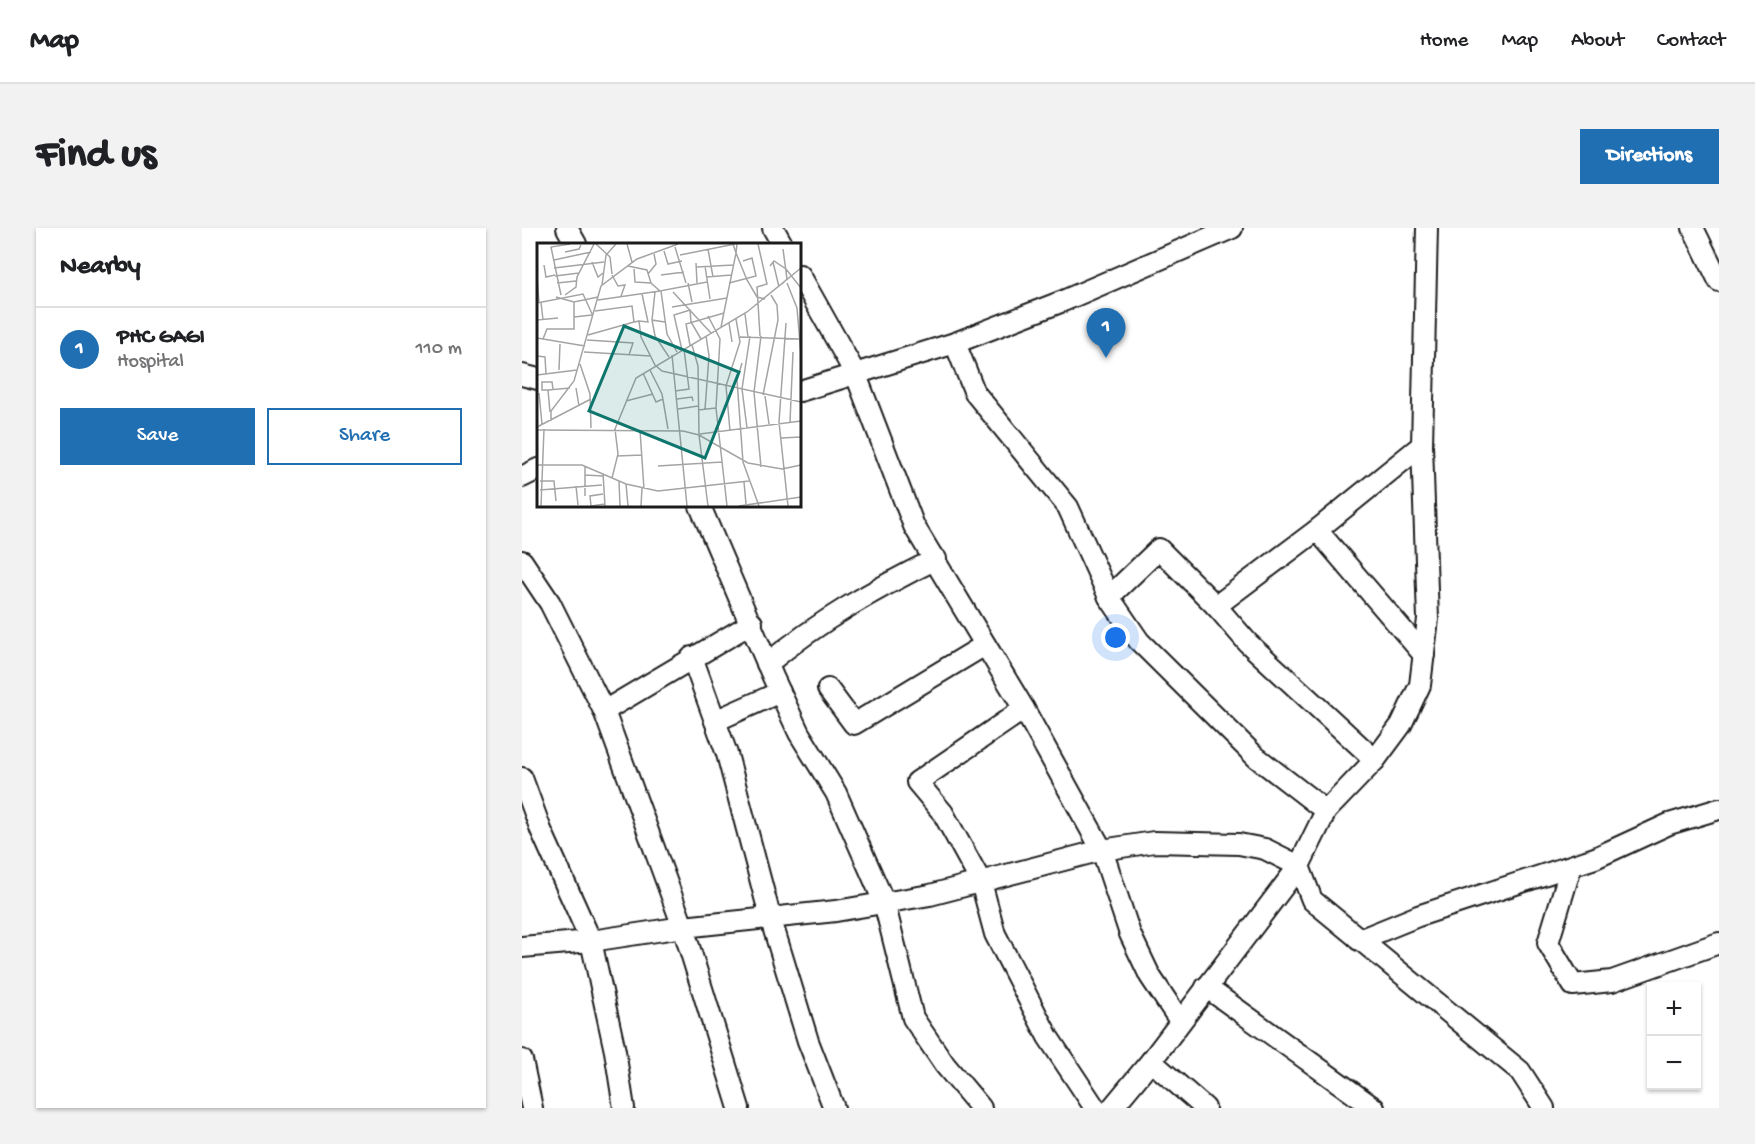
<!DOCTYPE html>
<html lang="en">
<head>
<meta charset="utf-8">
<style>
	:root { --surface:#fff; --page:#f2f2f2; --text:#202124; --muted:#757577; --line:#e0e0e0; --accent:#1f6fb2 }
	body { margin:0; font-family:"Gochi Hand",sans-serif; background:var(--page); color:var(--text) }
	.controls { position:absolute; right:18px; bottom:18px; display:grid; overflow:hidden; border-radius:0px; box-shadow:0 2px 4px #0004 }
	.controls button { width:54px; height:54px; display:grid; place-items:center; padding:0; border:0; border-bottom:2px solid var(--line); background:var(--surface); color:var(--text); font:30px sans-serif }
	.you { position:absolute; left:594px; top:410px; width:21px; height:21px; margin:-15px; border:4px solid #fff; border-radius:50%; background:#1a73e8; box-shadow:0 0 0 9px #1a73e833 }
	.badge { display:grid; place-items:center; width:39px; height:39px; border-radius:50%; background:var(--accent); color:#fff; font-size:20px; font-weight:700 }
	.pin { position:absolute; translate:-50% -50px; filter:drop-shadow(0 2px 3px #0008) }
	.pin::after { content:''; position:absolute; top:32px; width:21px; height:18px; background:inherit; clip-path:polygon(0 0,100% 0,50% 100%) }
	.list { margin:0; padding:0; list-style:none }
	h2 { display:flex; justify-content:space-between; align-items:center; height:78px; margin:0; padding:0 24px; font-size:26px }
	h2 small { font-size:20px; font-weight:400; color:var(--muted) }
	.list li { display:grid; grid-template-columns:39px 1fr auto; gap:18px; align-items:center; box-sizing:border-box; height:84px; padding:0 24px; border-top:2px solid var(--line) }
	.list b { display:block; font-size:22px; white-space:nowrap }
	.list p { margin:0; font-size:20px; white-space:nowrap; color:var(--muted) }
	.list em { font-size:20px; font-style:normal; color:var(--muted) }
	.actions { display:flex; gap:12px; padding:18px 24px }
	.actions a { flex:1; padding:14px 0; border:2px solid var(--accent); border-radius:0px; text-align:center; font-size:21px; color:var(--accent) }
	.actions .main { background:var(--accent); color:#fff }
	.map { position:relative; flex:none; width:1197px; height:880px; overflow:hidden; border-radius:0px }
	header { display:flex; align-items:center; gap:36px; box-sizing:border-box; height:84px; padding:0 30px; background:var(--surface); border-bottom:2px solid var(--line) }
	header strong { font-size:28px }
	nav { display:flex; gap:33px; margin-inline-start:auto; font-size:21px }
	.intro { display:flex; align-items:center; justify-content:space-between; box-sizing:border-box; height:144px; padding:0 36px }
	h1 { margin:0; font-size:42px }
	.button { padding:15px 27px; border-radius:0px; background:var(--accent); color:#fff; font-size:21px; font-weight:700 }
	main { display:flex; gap:36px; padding:0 36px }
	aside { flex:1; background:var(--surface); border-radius:0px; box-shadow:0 2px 4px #0004 }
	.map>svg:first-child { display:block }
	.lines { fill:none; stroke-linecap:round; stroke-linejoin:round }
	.minor-casing { stroke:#1c1c1c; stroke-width:24 }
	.minor { stroke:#fff; stroke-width:20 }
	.inset-road { fill:none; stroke:#a4a4a4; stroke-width:1.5 }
	.view { fill:#0f766e; fill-opacity:0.15; stroke:#0f766e; stroke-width:3 }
	.inset-edge { fill:none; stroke:#1c1c1c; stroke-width:3 }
</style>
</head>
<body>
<header>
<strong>Map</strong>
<nav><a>Home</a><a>Map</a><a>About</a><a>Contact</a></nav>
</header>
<div class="intro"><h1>Find us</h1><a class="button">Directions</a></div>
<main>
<aside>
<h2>Nearby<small></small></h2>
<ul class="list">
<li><span class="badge">1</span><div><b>PHC GAGI</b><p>Hospital</p></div><em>110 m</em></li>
</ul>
<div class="actions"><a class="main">Save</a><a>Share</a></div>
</aside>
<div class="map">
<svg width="1197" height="880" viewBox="0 0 1197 880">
	<rect width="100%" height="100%" fill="#fff"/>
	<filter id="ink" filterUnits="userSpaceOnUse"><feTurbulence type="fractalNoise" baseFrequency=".0167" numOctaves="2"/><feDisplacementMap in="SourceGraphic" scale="12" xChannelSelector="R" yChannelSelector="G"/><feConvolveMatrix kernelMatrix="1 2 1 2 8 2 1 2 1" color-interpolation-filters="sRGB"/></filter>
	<g filter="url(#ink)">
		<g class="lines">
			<!-- minor casing -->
			<g class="minor-casing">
				<g id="minor">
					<polyline points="45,0 54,16"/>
					<polyline points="251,0 260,16"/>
					<polyline points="1171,0 1197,53"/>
					<polyline points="278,47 334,147 392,298 502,481 580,622 608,706 628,748 658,793"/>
					<polyline points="433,115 453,165 546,279 587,369 617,413 734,529 804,583"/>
					<polyline points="0,147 16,151"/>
					<polyline points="278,163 433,115 541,73 710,0"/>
					<polyline points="0,249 16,241"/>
					<polyline points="178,278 251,449 277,505 314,565 362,674 391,790 423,837 459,880"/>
					<polyline points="795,302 902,427"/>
					<polyline points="0,333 28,375 82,483 161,699 217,880"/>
					<polyline points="587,369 637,321 694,378 726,415 853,532"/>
					<polyline points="694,378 795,302 900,217"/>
					<polyline points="170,429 205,526 249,692 286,813 312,880"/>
					<path d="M 245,436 C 297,393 353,361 414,331"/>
					<polyline points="306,461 332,496 463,417"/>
					<polyline points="502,481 395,554 421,585 459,654 473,706 526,809 573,880"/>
					<polyline points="82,483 230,395"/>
					<polyline points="193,493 258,464"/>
					<polyline points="0,550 19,602 69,713 93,823 102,880"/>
					<polyline points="1049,639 1026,715 1051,757 1090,753 1197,715"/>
					<polyline points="837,712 896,688 1073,630 1147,596 1197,581"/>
					<polyline points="0,719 69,713 161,699 314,683 408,667 580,622 632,614 717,616 743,621 777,638 790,672 998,843 1022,880"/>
					<polyline points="684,759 852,880"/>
					<polyline points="0,832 10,880"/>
					<polyline points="629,833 683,880"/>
					<polyline points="590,880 629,833 777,638 804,583 853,532 879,497 898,457 906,391 900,217 905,0"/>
				</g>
			</g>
			<!-- minor -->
			<use href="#minor" class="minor"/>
		</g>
	</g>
	<!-- overview -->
	<g transform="translate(15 15)">
		<rect width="264" height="264" fill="#fff"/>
		<path class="inset-road" d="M 59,1 L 73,14 L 75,31M 90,1 L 95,19M 200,1 L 199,10 L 210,37 L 220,54 L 228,56M 221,1 L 230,41 L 220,44 L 223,93M 138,4 L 149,40M 171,6 L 176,34M 127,8 L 131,21 L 145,18M 28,9 L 42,6 L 44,2M 143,12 L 198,1M 17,17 L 54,9M 55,19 L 61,34 L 66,30M 236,19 L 242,44M 159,20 L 160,40M 7,22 L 9,34 L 18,32M 91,23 L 110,27 L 114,40 L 123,48 L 170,39M 168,23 L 173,56M 233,23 L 237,18 L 249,26 L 264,45M 160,24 L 196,22M 17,25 L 67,19M 97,26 L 98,39 L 114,40M 111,31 L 119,21 L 117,11M 75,32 L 81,43 L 88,42 L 84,53M 124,32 L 147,29M 18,33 L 42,30M 170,34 L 194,32M 0,35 L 2,59M 20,40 L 39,38M 151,40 L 155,59M 192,40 L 219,33 L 215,15 L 206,18M 250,40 L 260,65 L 264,112M 245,41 L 250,36 L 246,6M 65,42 L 69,12 L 79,1M 124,48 L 130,91 L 140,109M 118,49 L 115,77 L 128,79M 136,49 L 174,90M 24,52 L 14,4 L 33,1M 28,52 L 39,44 L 40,34 L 57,1M 19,54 L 37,59 L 61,54M 61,57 L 123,48M 4,59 L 6,77M 0,60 L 46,51 L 56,73M 135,64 L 190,55M 58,68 L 95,63 L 97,79 L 102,78 L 104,94 L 118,122 L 125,128 L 264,159M 208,71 L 211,94M 171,73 L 183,96 L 179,165 L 190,263M 37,74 L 55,72M 0,77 L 21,75M 115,77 L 118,93 L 132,114M 102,78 L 111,79 L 105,51M 192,80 L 195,99M 249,80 L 242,179 L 251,263M 184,84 L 199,10 L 196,1M 51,92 L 97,79M 224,93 L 217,149 L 224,224M 203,94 L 263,96M 0,95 L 48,103M 6,96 L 10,86 L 37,86 L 37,59M 50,97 L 96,100 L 92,112M 153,102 L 149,81 L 187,70M 155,102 L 161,123 L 162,192 L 171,263M 145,107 L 137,72 L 153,67 L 154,79 L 164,96M 47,109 L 114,113M 135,112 L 150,263M 0,113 L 8,114 L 9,131M 205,120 L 200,137 L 206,219 L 222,263M 43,121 L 53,151 L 54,185M 22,127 L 23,101M 113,127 L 125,151 L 131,186M 106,130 L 119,159 L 126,156M 0,132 L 40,127M 264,140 L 264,174M 39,145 L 42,163M 16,146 L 15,139 L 5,139 L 5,147 L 11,147 L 33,145M 11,147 L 13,169M 138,148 L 152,146 L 147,106M 2,150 L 5,181M 226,152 L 241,77 L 240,62 L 234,52M 228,153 L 232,181M 140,156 L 155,154 L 156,158M 89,158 L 116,151M 141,166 L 161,163M 168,166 L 172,113 L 169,93M 161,167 L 179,165M 14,178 L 14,168 L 37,138 L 64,43 L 100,16 L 141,1M 253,179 L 256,109M 0,184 L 54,156M 210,185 L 205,146 L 213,93M 0,187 L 146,188 L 162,192 L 211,220 L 245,226 L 264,222M 103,187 L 107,246M 193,188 L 189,143 L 203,99 L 199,76M 163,191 L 264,178M 244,195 L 264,194M 80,213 L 105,212M 0,222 L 45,222 L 89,241 L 121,248 L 212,238M 48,223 L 48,253M 121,223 L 185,219M 66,230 L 68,263M 48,232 L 66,233M 75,235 L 81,211 L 78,186 L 99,135 L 210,69 L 264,25M 3,238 L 17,238 L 19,258M 82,238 L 83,263M 207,239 L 209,261M 89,241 L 91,263M 39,243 L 41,262M 3,247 L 65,242M 66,251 L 53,253 L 54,263 L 68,261M 4,263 L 7,186M 104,263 L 105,245M 202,263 L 264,254"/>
		<path class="view" d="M 87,83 L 202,129 L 168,215 L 52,168 Z"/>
		<rect width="264" height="264" class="inset-edge"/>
	</g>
</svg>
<div class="controls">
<button>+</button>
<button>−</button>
</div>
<div class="you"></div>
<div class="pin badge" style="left:584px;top:130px">1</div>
</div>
</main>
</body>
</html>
